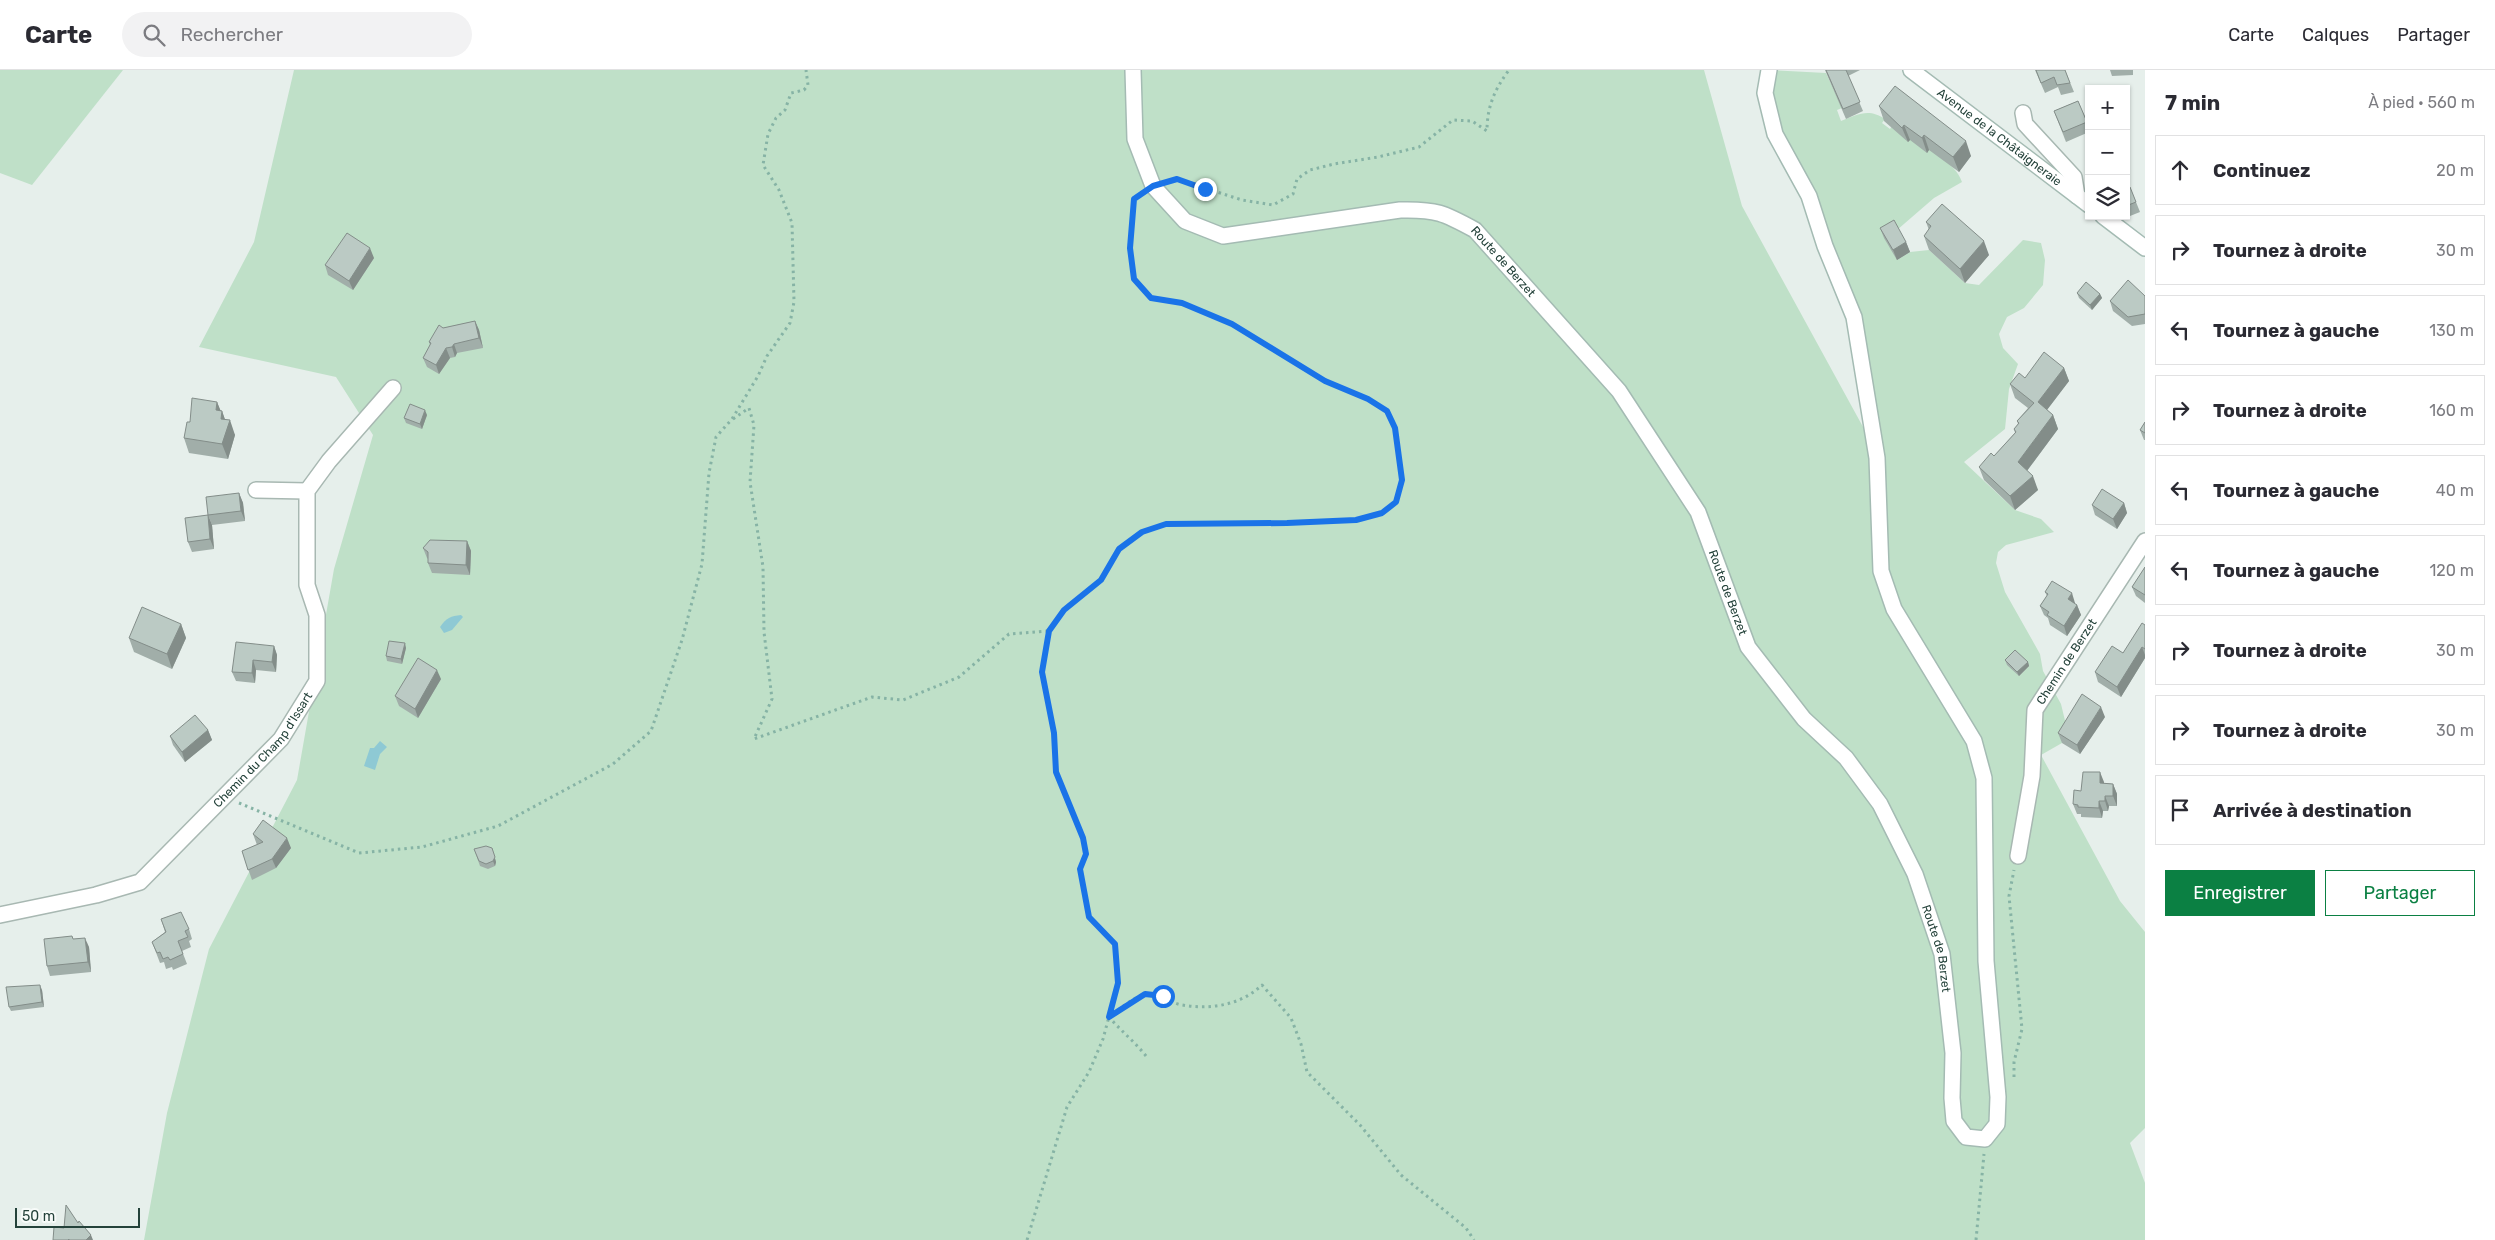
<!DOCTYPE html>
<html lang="fr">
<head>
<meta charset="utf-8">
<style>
	:root { --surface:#fff; --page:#f2f2f3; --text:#2b2b33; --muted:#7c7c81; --line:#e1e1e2; --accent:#0b8043 }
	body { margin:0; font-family:Rubik,sans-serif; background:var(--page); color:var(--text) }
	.controls { position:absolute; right:15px; top:15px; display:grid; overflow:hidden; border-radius:0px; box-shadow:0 1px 4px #0004 }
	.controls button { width:45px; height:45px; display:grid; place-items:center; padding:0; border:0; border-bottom:1px solid var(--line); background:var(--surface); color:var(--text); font:25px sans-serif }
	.scale { position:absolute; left:15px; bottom:12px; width:125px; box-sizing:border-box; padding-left:5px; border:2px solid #24423a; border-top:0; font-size:14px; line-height:18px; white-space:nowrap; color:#24423a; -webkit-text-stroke:4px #f7fbf9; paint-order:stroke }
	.stop { position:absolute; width:15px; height:15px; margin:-11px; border:4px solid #1a73e8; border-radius:50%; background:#fff }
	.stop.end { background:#1a73e8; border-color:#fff; box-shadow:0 1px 5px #0008 }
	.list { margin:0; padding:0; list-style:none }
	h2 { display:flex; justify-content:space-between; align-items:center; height:65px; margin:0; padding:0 20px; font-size:21px }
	h2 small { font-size:16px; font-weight:400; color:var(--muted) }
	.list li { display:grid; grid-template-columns:32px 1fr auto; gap:15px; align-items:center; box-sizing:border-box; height:70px; margin:0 10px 10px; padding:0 10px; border:1px solid var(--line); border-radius:0px }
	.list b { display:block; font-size:19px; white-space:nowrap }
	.list em { font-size:16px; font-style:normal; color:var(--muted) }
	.actions { display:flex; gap:10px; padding:15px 20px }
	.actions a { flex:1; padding:11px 0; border:1px solid var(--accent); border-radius:0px; text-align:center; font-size:18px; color:var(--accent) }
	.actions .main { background:var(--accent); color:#fff }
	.icon { flex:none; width:28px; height:28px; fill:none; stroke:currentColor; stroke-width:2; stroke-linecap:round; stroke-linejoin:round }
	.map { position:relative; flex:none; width:2145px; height:1170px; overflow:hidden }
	header { display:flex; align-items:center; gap:30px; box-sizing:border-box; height:70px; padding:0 25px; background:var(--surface); border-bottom:1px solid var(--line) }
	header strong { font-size:24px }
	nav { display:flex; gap:28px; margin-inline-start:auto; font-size:18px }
	.search { width:350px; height:45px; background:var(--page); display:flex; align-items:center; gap:12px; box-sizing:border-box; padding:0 18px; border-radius:28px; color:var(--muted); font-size:19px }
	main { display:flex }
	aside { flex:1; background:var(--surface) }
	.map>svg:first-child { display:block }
	.green { fill:#bfe0c8 }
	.water { fill:#8ec9d4 }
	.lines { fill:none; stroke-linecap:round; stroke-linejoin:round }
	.street-casing { stroke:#a8b8b2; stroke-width:18 }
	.secondary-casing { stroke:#a4bbb3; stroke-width:18 }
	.path { stroke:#86b3a5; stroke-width:3; stroke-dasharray:2.5 4; stroke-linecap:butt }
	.street { stroke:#fff; stroke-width:15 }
	.secondary { stroke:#fff; stroke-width:15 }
	.wall { fill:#a1aea9 }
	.shaded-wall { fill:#838d89 }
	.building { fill:#bbcac4; stroke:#838d89 }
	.route { stroke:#1a73e8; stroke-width:6 }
	.labels { text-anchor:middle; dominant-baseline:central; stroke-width:4.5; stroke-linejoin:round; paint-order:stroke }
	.street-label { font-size:12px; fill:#24423a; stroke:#f7fbf9 }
</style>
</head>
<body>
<header>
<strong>Carte</strong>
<div class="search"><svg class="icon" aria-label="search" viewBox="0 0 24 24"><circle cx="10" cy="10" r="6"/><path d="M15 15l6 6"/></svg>Rechercher</div>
<nav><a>Carte</a><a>Calques</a><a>Partager</a></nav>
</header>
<main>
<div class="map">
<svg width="2145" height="1170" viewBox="0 0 2145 1170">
	<rect width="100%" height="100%" fill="#e6efeb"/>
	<!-- green -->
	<g class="green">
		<polygon points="0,0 123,0 32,115 0,103"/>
		<path d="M 294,0 L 1704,0 L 1742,136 L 1874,377 L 1854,247 L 1775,64 L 1769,0 L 1826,3 L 1842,38 L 1837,40 L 1841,51 C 1858,44 1869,38 1885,49 L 1882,53 L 1890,59 L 1894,53 C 1900,59 1906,65 1912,69 C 1930,80 1955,92 1962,112 L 1934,128 L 1897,160 L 1897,190 L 1910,182 L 1929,180 L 1965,213 L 1979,215 L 2023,170 L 2041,173 L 2045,190 L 2043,215 L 2024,238 L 2007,247 L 1999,264 L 2003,278 L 2018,294 L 2009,319 L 2005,359 L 1964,392 L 2015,440 L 2041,449 L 2054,462 L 2006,475 L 1998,482 L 1996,493 L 2005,522 L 2040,584 L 2043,601 L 2061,634 L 2068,663 L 2062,673 L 2041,685 L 2120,831 L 2145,862 L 2145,1058 L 2130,1073 L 2145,1113 L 2145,1170 L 144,1170 L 167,1043 L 209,879 L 297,710 L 334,499 L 373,365 L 336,307 L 199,277 L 254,172 Z"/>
	</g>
	<!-- water -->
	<g class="water">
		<path d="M 461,545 L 463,547 L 452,560 L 444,563 L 440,557 C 446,548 451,546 461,545 Z"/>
		<polygon points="380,671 387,677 380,684 375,700 364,696 370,678 374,678"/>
	</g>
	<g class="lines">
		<!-- street casing -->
		<g class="street-casing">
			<g id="street">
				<polyline points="2023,43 2025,54 2074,107 2077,126"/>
				<polyline points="256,420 307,421"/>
				<path id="s1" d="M 2018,786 L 2032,706 L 2035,640 L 2145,471"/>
				<path id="s2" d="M 0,845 L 96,825 L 140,812 L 281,669 L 317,611 L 317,545 L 307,515 L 307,421 L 329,391 L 393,318"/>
			</g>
		</g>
		<!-- secondary casing -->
		<g class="secondary-casing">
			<g id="secondary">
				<path id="s3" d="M 1133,0 L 1135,69 L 1153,116 L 1185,151 L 1223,166 L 1400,140 C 1436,139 1444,143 1475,160 L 1619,321 L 1698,442 L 1748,577 L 1804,649 L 1846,688 L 1880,734 L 1915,804 L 1942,884 L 1953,983 L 1952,1028 L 1954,1051 L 1966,1067 L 1985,1069 L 1997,1054 L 1998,1027 L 1986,891 L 1984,708 L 1974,671 L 1894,539 L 1881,501 L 1877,388 L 1854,247 L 1825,176 L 1809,126 L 1775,64 L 1765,23 L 1769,0"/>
				<path id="s4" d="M 1911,0 L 2089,135"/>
				<polyline points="2103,146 2145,178"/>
			</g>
		</g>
		<!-- path -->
		<g class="path">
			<path d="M 1169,111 L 1177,109 L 1242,130 L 1273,135 L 1293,124 L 1297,109 L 1310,100 L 1334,94 L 1378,87 L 1419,77 L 1453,50 L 1472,51 L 1487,61 C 1487,36 1495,19 1509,0"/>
			<polyline points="733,349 749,338 754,355 750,412 763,497 764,562 772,629 754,669 872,627 903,630 959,607 1009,564 1049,561"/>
			<polyline points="239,733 359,783 422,777 498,756 613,694 651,661 682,570 702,494 709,403 716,367 732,349 758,306 767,286 790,253 794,232 792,153 779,120 763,95 768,64 776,48 785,40 791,23 804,20 808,15 806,0"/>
			<path d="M 1146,986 C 1135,972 1121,961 1109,947 C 1119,940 1133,927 1145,924 C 1160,921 1169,933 1182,935 C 1211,940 1241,935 1262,915 L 1291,948 L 1301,974 L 1307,1002 L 1360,1055 L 1401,1105 L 1466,1158 L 1474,1170"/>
			<polyline points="2014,1007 2014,992 2022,959 2009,826 2014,800"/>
			<polyline points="1027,1170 1067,1037 1089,1002 1103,969 1118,913 1115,874 1089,847 1080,799 1087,784 1083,767 1056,701 1054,663 1042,601 1049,561 1064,540 1101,510 1119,479 1141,462 1166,454 1287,453 1356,450 1382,443 1396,432 1402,410 1395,358 1387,341 1368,329 1325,311 1233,254 1182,233 1151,228 1134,209 1129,178 1134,129 1141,124"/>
			<polyline points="1976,1170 1984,1084"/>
		</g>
		<!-- street -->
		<use href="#street" class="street"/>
		<!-- secondary -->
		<use href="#secondary" class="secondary"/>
	</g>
	<!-- wall -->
	<g class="wall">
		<polygon points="1825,0 1860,0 1848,6 1863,41 1846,49"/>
		<polygon points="2035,0 2065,0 2074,22 2061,25 2058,17 2045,23"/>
		<polygon points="2110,0 2133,0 2133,5 2112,6"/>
		<polygon points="2078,31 2089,57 2089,62 2066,72 2054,41"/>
		<polygon points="1879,36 1971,86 1959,102 1929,80 1927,83 1910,70 1908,72 1884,51"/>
		<polygon points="2126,89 2130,100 2126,101"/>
		<polygon points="2126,119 2136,132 2140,142 2125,148 2123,146 2126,146"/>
		<polygon points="1926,152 1989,185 1965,213 1929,180 1924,166 1929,160"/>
		<polygon points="1880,158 1906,172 1910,182 1897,190 1884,168"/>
		<polygon points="374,188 353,220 328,205 325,195"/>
		<polygon points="2077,223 2100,224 2102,228 2092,240 2079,228"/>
		<polygon points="2145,226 2145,254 2132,256 2113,241 2110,231"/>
		<polygon points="475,251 479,260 483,278 457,283 455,287 450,288 439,304 427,297 423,288 430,275 429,272 443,258"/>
		<polygon points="2064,298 2069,311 2047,340 2053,345 2058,359 2027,401 2038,420 2015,440 1984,410 1979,397 1994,386 2015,363 2014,359 2018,354 2017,351 2028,338 2015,328 2010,314 2025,308"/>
		<polygon points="217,332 220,340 222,341 225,350 235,365 228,389 189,383 184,368 190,352"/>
		<polygon points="427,345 422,359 406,353 404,348"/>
		<polygon points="2145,352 2145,370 2144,370 2140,360"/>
		<polygon points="239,423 243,433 245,451 212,455 208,445"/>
		<polygon points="2124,433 2127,443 2117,459 2095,445 2092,435"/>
		<polygon points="208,445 212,455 214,479 192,482 188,472"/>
		<polygon points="467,471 471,481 470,505 432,503 428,493 428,489 427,488 423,478"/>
		<polygon points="2145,497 2145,533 2136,526 2132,517"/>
		<polygon points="2045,522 2075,533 2075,534 2077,535 2081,545 2067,566 2050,555 2048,548 2044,545 2040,536 2047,526"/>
		<polygon points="181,554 186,568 172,599 134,582 129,568"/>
		<polygon points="2145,555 2145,588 2121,627 2098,612 2095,602 2123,583"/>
		<polygon points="274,576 277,585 276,602 256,600 255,613 236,611 232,602"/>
		<polygon points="406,578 402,594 387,591 386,586"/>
		<polygon points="2005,590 2028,592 2029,596 2019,606 2007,595"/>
		<polygon points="441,609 418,648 399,636 395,626"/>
		<polygon points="2105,647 2080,684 2062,673 2058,663"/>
		<polygon points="208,660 212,670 185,692 173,675 170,666"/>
		<polygon points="2104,712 2104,713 2113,714 2117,724 2117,736 2109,736 2108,741 2103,741 2102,748 2081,747 2081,744 2077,744 2073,734 2081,721"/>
		<polygon points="253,764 291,778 276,798 252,810 242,781 257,775"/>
		<polygon points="492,778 496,792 495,796 488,799 480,796 474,779"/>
		<polygon points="161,849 189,859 192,869 189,871 191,877 182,881 187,894 173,900 172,897 166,899 164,892 160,893 152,872 165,862"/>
		<polygon points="73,869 89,877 91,902 50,906 47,896"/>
		<polygon points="42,920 44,937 11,941 9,937"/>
	</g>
	<!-- shaded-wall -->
	<g class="shaded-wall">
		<polygon points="1904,55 1910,70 1908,72 1902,58"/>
		<polygon points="1924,65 1929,80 1927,83 1922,68"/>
		<polygon points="1966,71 1971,86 1959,102 1953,87"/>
		<polygon points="1984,171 1989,185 1965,213 1960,199"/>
		<polygon points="1906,172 1910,182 1897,190 1893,180"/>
		<polygon points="370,178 374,188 353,220 349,211"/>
		<polygon points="2100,224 2102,228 2092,240 2090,235"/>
		<polygon points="475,251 479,260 483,278 479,268"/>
		<polygon points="454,274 457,283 455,287 452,277"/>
		<polygon points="446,278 450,288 439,304 436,295"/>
		<polygon points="2064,298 2069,311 2043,345 2038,332"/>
		<polygon points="217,332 222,344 222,341 227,355 230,350 235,365 228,389 222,374 216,340"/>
		<polygon points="425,340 427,345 422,359 420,354"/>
		<polygon points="2053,345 2058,359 2023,406 2018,392"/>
		<polygon points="2033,406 2038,420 2015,440 2010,426"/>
		<polygon points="239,423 243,433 245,451 241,441"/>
		<polygon points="2124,433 2127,443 2117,459 2113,449"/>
		<polygon points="208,445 212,455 214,479 210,469"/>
		<polygon points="467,471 471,481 470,505 466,495"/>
		<polygon points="2072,523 2075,533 2071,539 2068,529"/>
		<polygon points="2077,535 2081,545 2067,566 2064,556"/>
		<polygon points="181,554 186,568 172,599 167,584"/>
		<polygon points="405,573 406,578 402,594 401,589"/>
		<polygon points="274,576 277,585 276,602 272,592"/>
		<polygon points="2142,577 2145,585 2145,588 2121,627 2117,617"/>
		<polygon points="253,590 256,600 255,613 252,603"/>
		<polygon points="2028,592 2029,596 2019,606 2017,602"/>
		<polygon points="437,600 441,609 418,648 415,639"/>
		<polygon points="2101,637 2105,647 2080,684 2077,675"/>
		<polygon points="208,660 212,670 185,692 182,682"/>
		<polygon points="2100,702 2104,712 2104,723 2100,713"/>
		<polygon points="2113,714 2117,724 2117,736 2113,726"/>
		<polygon points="2105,726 2109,736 2108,741 2105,731"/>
		<polygon points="2099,731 2103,741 2102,748 2099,738"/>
		<polygon points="287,768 291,778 276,798 272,789"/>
		<polygon points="492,778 496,792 495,796 493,791"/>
		<polygon points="85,868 89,877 91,902 88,892"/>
		<polygon points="40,915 42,920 44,937 42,932"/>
		<polygon points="91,1165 93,1170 86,1170"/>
	</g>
	<!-- building -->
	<g class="building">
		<polygon points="1826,0 1846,0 1860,32 1843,39"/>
		<polygon points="2036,0 2065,0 2070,13 2057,15 2054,7 2041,13"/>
		<polygon points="1895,16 1966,71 1953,87 1924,65 1922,68 1904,55 1902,58 1879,36"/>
		<polygon points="2078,31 2087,52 2063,62 2054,41"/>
		<polygon points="2130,117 2136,132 2126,136 2126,119"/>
		<polygon points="1942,134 1984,171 1960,199 1924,166 1931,156 1926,152"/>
		<polygon points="1894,150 1906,172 1893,180 1880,158"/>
		<polygon points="347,163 370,178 349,211 325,195"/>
		<polygon points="2128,210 2145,226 2145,244 2128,247 2110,231"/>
		<polygon points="2086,212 2100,224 2090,235 2077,223"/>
		<polygon points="475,251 479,268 454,274 452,277 446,278 436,295 423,288 431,273 429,272 439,255 443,258"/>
		<polygon points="2044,282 2064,298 2038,332 2053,345 2018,392 2033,406 2010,426 1979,397 1991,383 1994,386 2016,362 2014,359 2019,353 2017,351 2034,333 2010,314 2019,303 2025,308"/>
		<polygon points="192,328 217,332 216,340 222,341 221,349 230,350 222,374 184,368 187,352 190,352"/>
		<polygon points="410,334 425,340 420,354 404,348"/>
		<polygon points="2145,352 2145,363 2140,360"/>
		<polygon points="2102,419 2124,433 2113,449 2092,435"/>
		<polygon points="239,423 241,441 208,445 206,427"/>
		<polygon points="208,445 210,469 188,472 185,448"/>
		<polygon points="430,470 467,471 466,495 428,493 428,482 423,478"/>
		<polygon points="2145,497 2145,525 2132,517"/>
		<polygon points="2052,511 2072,523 2068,529 2077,535 2064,556 2047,545 2049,542 2040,536 2048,524 2045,522"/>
		<polygon points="142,537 181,554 167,584 129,568"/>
		<polygon points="2142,553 2145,555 2145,579 2142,577 2117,617 2095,602 2112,576 2123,583"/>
		<polygon points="389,571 405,573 401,589 386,586"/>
		<polygon points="236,572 274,576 272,592 253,590 252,603 232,602"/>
		<polygon points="2015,580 2028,592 2017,602 2005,590"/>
		<polygon points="418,588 437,600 415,639 395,626"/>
		<polygon points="2082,624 2101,637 2077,675 2058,663"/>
		<polygon points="195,645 208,660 182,682 170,666"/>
		<polygon points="2083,702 2100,702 2100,713 2113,714 2113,726 2105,726 2105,731 2099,731 2099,738 2078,737 2078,735 2073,734 2074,720 2081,721"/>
		<polygon points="263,750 287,768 272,789 248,800 242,781 263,772 253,764"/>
		<polygon points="486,776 492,778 495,787 493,791 486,794 479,791 474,779"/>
		<polygon points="181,842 189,859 185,861 188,867 178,871 183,884 170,890 168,887 163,889 160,882 157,883 152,872 166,862 161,849"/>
		<polygon points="72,866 73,869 85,868 88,892 47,896 44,869"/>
		<polygon points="40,915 42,932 9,937 6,917"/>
		<polygon points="66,1135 78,1153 79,1151 91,1165 86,1170 69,1170 69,1169 68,1170 53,1170 54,1157 64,1158"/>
	</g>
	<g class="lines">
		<!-- route -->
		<polyline class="route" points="1163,926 1145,924 1109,947 1118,913 1115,874 1089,847 1080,799 1086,784 1083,768 1056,702 1054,663 1042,602 1049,561 1064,540 1101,510 1119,479 1142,462 1166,454 1287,453 1356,450 1382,443 1396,432 1402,410 1395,358 1387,341 1368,329 1325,311 1232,254 1182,233 1151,228 1134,209 1130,178 1134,129 1153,116 1177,109 1205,119"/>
	</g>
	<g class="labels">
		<!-- street labels -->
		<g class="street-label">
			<text stroke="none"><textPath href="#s4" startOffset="111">Avenue de la Châtaigneraie</textPath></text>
			<text stroke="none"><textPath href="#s3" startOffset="508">Route de Berzet</textPath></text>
			<text stroke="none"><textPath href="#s3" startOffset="912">Route de Berzet</textPath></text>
			<text stroke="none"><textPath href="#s1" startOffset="205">Chemin de Berzet</textPath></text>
			<text stroke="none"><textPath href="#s2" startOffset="325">Chemin du Champ d'Issart</textPath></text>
			<text stroke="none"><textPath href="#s3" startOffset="1332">Route de Berzet</textPath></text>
		</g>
	</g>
</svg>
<div class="controls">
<button>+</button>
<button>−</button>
<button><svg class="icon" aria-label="layers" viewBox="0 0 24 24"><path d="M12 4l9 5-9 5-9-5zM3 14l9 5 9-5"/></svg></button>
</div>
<div class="scale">50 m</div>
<div class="stop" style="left:1163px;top:926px"></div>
<div class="stop end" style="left:1205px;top:119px"></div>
</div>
<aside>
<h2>7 min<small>À pied · 560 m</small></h2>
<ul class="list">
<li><svg class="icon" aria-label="ahead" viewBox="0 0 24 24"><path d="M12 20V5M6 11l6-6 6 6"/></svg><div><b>Continuez</b></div><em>20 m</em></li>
<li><svg class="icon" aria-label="right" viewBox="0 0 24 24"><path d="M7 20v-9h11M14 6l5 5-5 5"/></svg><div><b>Tournez à droite</b></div><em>30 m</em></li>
<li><svg class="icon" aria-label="left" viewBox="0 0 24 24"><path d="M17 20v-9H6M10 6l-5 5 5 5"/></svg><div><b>Tournez à gauche</b></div><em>130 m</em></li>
<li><svg class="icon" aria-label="right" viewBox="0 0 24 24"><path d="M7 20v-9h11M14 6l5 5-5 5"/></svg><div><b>Tournez à droite</b></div><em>160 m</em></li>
<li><svg class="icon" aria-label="left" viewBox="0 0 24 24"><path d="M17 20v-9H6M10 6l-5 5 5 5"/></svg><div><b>Tournez à gauche</b></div><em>40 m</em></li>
<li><svg class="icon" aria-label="left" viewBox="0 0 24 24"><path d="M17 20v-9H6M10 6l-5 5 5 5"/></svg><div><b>Tournez à gauche</b></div><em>120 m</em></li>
<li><svg class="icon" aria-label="right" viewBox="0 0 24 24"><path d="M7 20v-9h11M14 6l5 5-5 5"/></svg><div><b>Tournez à droite</b></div><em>30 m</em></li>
<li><svg class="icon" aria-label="right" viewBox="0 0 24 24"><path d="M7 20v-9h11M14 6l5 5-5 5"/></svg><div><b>Tournez à droite</b></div><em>30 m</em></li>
<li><svg class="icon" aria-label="arrive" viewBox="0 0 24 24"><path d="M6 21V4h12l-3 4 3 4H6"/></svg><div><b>Arrivée à destination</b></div></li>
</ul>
<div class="actions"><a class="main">Enregistrer</a><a>Partager</a></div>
</aside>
</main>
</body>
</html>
